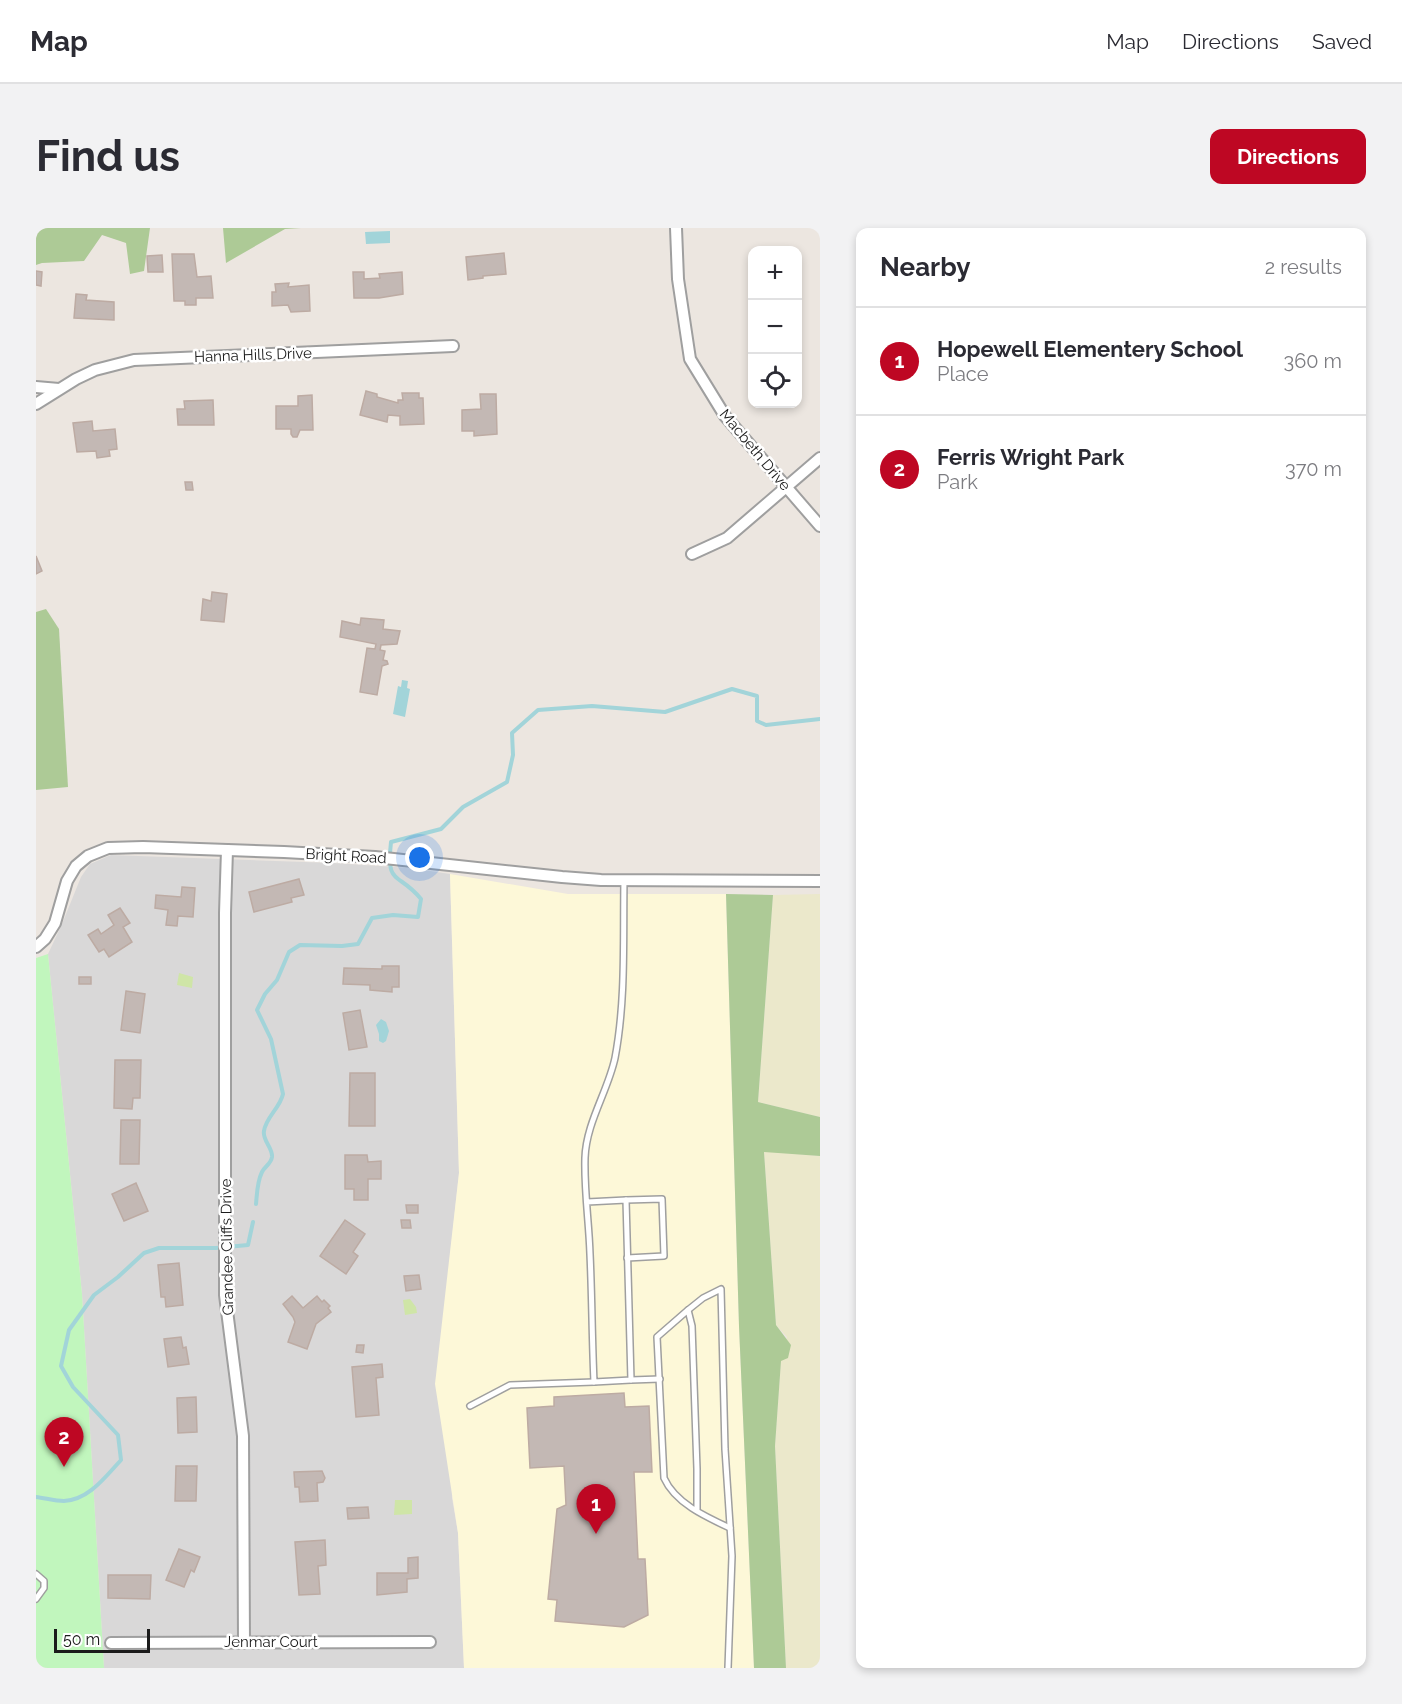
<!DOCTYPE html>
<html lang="en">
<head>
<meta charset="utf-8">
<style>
	:root { --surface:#fff; --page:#f2f2f3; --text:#2b2b33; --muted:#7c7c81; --line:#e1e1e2; --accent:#be0723 }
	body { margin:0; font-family:Raleway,sans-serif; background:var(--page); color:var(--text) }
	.controls { position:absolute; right:18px; top:18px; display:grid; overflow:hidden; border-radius:12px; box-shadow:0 3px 9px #0003 }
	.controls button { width:54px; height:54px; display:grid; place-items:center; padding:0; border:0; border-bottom:2px solid var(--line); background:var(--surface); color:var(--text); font:30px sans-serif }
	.scale { position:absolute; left:18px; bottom:15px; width:96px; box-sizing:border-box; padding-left:6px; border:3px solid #1b1b1b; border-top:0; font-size:16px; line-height:21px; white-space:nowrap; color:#1b1b1b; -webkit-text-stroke:4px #fff; paint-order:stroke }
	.you { position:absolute; left:384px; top:630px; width:21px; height:21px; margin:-15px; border:4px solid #fff; border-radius:50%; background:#1a73e8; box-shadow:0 0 0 9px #1a73e833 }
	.badge { display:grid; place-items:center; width:39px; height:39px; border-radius:50%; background:var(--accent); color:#fff; font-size:20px; font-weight:700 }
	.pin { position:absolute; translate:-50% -50px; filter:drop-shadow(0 2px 3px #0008) }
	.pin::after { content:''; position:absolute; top:32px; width:21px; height:18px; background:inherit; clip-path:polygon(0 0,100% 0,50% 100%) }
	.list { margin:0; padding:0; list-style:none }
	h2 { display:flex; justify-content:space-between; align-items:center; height:78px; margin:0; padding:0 24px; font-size:26px }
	h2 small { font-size:20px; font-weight:400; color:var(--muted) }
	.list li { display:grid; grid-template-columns:39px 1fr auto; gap:18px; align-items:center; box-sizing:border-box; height:108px; padding:0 24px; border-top:2px solid var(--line) }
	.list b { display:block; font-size:22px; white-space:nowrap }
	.list p { margin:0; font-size:20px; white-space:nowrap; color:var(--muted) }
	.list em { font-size:20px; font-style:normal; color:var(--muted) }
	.icon { flex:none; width:33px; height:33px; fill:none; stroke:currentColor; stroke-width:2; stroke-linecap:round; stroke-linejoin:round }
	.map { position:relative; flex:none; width:784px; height:1440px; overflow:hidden; border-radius:12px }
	header { display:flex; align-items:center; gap:36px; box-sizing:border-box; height:84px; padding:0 30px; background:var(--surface); border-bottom:2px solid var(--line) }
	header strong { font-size:28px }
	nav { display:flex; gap:33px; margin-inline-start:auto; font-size:21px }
	.intro { display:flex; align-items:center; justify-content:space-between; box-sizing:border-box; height:144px; padding:0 36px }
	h1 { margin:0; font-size:42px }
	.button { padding:15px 27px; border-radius:12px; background:var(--accent); color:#fff; font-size:21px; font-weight:700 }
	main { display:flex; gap:36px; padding:0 36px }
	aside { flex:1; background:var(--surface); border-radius:12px; box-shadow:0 3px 9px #0003 }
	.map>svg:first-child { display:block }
	.residential { fill:#d9d8d8 }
	.education { fill:#fdf8d8 }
	.farmland { fill:#ebe8cb }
	.grass { fill:#cfe5a7 }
	.forest { fill:#adca96 }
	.park { fill:#c1f6bd }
	.water { fill:#a2d4d9 }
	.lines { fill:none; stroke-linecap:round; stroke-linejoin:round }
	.stream { stroke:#a2d4d9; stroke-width:4 }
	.building { fill:#c3b8b4; stroke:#bdaba3; stroke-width:1.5 }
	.lane-casing { stroke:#9f9f9f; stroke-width:8 }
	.street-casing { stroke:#9f9f9f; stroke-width:14 }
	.lane { stroke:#fff; stroke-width:5 }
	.street { stroke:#fff; stroke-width:10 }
	.labels { text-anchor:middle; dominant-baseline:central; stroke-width:5; stroke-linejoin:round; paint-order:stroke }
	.street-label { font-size:15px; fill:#1b1b1b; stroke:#fff }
</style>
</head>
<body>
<header>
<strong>Map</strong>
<nav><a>Map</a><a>Directions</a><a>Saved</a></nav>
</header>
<div class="intro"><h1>Find us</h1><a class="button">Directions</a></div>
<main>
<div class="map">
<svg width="784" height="1440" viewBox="0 0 784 1440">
	<rect width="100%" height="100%" fill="#ece6e0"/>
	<!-- residential -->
	<polygon class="residential" points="75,627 297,635 374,640 414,646 423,945 413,1038 416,1270 422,1305 428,1440 68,1440 46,1066 12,726 26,696 45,649 54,636"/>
	<!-- education -->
	<polygon class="education" points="414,646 532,666 690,666 703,1098 718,1440 428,1440 422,1305 399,1156 423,945"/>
	<!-- farmland -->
	<g class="farmland">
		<polygon points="784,666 784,889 722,874 737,667"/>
		<polygon points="728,923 784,928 784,1440 750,1440 739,1218 745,1132 751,1109 740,1097"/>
	</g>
	<!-- grass -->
	<g class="grass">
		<polygon points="143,745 157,749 156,760 141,757"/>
		<polygon points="374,1071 380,1079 381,1085 369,1087 367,1072"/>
		<polygon points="359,1272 376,1272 376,1286 358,1287"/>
	</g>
	<!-- forest -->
	<g class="forest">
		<polygon points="0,0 114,0 108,43 94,46 90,15 66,7 48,33 6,35 0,37"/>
		<polygon points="187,0 265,0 249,1 190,35"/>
		<polygon points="10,381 23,401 32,559 0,562 0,384"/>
		<polygon points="690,666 737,667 722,874 784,889 784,928 728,924 740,1097 755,1117 752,1130 745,1133 739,1218 750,1440 718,1440 703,1098"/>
	</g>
	<!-- park -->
	<polygon class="park" points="12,726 46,1066 68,1440 0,1440 0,730"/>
	<!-- water -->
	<g class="water">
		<polygon points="354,3 354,15 330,16 329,4"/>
		<polygon points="366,452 372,453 371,460 374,461 369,489 357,486 362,458 365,459"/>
		<polygon points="345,791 350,794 353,803 350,813 347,815 343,813 343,806 340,797"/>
	</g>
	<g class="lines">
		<!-- stream -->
		<g class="stream">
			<path d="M 220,976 C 221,966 221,954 226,944 C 229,938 235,936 236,929 C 237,920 226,912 228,903 C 230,889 244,880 247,866 L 235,811 L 221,782 L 229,766 L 241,752 L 253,724 L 264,717 L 306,718 L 322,716 L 336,690 L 357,687 L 382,689 L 385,671 C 362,643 350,659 355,614 L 405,601 L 427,579 L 471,554 L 477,527 L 476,505 L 502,482 L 556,478 L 629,484 L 696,461 L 721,468 L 721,493 L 730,497 L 784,491"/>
			<path d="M 0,1269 C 9,1270 19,1273 28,1273 C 53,1272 70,1248 85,1232 L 82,1207 L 37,1159 L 25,1138 L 33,1102 L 58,1067 L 82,1049 L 108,1025 L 123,1020 L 180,1020 L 212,1017 L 217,994"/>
		</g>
	</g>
	<!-- building -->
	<g class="building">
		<polygon points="468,25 470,46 447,48 447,50 432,52 430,29"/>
		<polygon points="136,26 158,26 161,49 175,48 177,70 160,70 160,77 149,77 149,73 138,73"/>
		<polygon points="126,27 127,44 112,44 111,28"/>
		<polygon points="0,43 6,44 5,58 0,57"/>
		<polygon points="317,44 328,44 328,51 344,50 343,46 366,44 367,66 343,70 318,70"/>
		<polygon points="253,55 252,59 273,57 274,83 255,84 252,77 236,78 236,64 240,64 239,56"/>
		<polygon points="40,66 51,67 50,72 78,74 78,92 38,90"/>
		<polygon points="330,163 341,166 341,169 362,175 362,172 367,172 366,165 383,165 383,170 387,170 388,196 364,197 364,188 352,187 351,194 324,187"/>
		<polygon points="444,166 460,166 461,206 438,208 438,203 426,203 426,182 445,181"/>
		<polygon points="276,167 277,202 264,202 261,209 257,209 255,206 255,201 240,201 240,178 262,178 262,168"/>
		<polygon points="177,172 178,197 142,197 141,181 149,181 148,173"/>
		<polygon points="56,193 57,203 79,201 81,221 73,222 74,228 61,230 60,223 41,224 37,195"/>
		<polygon points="149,254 156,254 157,262 150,262"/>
		<polygon points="0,328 6,343 0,346"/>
		<polygon points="176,364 191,366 188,394 165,392 167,371 175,373"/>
		<polygon points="325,390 348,392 347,401 364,403 361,416 345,417 344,422 349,423 347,432 351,433 352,436 346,438 341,467 324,464 331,420 339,421 340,416 304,409 306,393 324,397"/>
		<polygon points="263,651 268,667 255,670 256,674 218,684 213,664"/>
		<polygon points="146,659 159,660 157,689 142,688 141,698 130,697 132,682 119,680 120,667 145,669"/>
		<polygon points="84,680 94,695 87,699 96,714 73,729 68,721 63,724 52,707 62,701 65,706 78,697 72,687"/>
		<polygon points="346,738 363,738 363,759 356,759 356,764 334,762 334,757 307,756 308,740 346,741"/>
		<rect x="43" y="749" width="12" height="7"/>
		<polygon points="90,763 109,766 104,805 85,802"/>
		<polygon points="324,782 331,819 313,822 307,785"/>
		<polygon points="79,832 105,832 104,870 97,870 96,881 78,880"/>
		<polygon points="314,845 339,845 339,898 313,898"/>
		<polygon points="85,892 104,892 103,936 84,936"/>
		<polygon points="309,927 331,927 332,934 345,933 345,951 332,951 332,972 318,972 318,961 309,961"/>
		<polygon points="100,955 112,983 88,993 76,966"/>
		<polygon points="370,977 382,977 382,985 371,985"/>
		<polygon points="309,992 329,1006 317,1024 322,1028 310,1046 284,1028"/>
		<polygon points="365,992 374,992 375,1000 366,1000"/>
		<polygon points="143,1035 147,1077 130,1079 129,1069 125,1069 122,1037"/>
		<polygon points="383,1047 385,1061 370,1063 368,1048"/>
		<polygon points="256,1068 267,1080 281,1068 286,1074 288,1072 294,1078 292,1080 295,1084 280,1096 271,1121 252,1114 259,1094 257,1089 247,1076"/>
		<polygon points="145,1109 147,1120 150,1119 153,1136 132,1139 128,1111"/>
		<polygon points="321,1117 328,1117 327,1125 320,1124"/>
		<polygon points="346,1136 347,1149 340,1150 343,1187 320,1189 316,1139"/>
		<polygon points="588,1165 589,1179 613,1178 616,1244 598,1244 602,1331 609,1331 612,1387 588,1399 519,1393 521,1372 512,1371 521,1281 530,1277 528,1238 494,1240 491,1180 518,1178 518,1169"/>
		<polygon points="160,1169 161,1204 142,1205 141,1170"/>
		<polygon points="140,1238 161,1238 160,1273 139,1273"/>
		<polygon points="286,1243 289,1250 287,1254 281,1255 282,1273 264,1274 263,1259 259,1259 258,1244"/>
		<polygon points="332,1279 333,1290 312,1291 311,1280"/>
		<polygon points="289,1312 290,1337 282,1338 284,1366 263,1367 259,1314"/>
		<polygon points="143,1321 164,1329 158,1344 155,1342 148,1359 130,1352"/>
		<polygon points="382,1329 382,1350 371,1351 371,1364 341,1367 341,1345 372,1345 372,1330"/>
		<polygon points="72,1347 115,1347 114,1371 72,1370"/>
	</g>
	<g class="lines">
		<!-- lane casing -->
		<g class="lane-casing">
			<g id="lane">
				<polyline points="590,972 626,971 628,1028 591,1030"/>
				<path d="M 551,974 L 590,972 L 595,1152 L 558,1154 C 556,1111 556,1068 554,1026 C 553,994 548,962 549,930 C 550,895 572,863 579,830 C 590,772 587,711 588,652"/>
				<polyline points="652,1082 667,1070 685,1061 689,1221 696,1328 692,1440"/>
				<polyline points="595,1152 624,1151"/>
				<polyline points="434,1178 474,1157 558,1154"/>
				<path d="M 661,1283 L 661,1241 L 656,1098 L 652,1082 L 621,1109 L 628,1250 C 639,1275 670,1289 694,1300"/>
				<polyline points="0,1346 8,1353 8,1360 0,1371"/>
			</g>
		</g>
		<!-- street casing -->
		<g class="street-casing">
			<g id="street">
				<polyline points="640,0 642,51 654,131 689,188 784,298"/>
				<polyline points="0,159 23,161"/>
				<polyline points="0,176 40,151 59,142 98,132 417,118"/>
				<polyline points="656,326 691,310 784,230"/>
				<polyline points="191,622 189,685 189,1067 207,1208 208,1414"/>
				<polyline points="0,719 9,711 19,695 31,653 40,638 52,628 72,620 107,619 248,624 339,629 526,649 565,652 784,653"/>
				<polyline points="75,1415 394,1414"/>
			</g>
		</g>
		<!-- lane -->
		<use href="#lane" class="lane"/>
		<!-- street -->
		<use href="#street" class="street"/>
	</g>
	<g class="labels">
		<!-- street labels -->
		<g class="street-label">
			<text transform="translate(217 127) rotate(-2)">Hanna Hills Drive</text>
			<text transform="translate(719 222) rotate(50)">Macbeth Drive</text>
			<text transform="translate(310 628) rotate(3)">Bright Road</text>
			<text transform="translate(191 1019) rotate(-91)">Grandee Cliffs Drive</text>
			<text x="235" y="1414">Jenmar Court</text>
		</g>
	</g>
</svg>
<div class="controls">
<button>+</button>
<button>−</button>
<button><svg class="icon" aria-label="locate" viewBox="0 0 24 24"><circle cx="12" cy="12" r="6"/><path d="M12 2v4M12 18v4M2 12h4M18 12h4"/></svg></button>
</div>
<div class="scale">50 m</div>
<div class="you"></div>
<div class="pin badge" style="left:560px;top:1306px">1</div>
<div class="pin badge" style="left:28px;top:1239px">2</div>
</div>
<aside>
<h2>Nearby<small>2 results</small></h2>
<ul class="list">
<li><span class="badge">1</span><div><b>Hopewell Elementery School</b><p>Place</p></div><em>360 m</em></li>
<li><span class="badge">2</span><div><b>Ferris Wright Park</b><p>Park</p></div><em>370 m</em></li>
</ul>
</aside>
</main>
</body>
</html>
